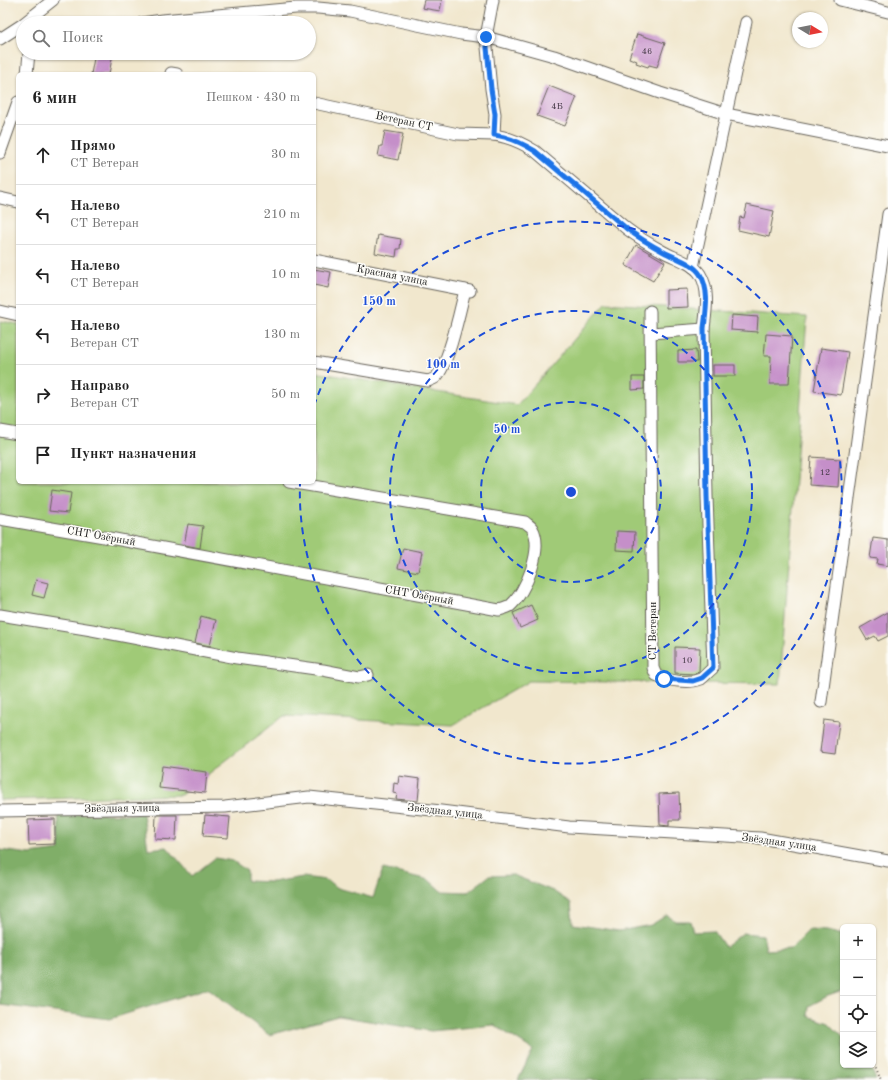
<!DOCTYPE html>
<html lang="ru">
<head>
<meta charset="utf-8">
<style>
	:root { --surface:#fff; --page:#f2f2f2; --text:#222; --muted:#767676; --line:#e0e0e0 }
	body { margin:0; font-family:"Old Standard TT",serif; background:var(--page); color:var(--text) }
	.controls { position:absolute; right:12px; bottom:12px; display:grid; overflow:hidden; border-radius:6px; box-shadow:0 1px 3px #0004 }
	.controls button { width:36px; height:36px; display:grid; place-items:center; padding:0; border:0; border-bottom:1px solid var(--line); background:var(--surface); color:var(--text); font:20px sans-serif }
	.compass { position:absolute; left:792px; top:12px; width:36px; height:36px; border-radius:50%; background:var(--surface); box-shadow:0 1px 3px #0004; rotate:100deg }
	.stop { position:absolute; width:12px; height:12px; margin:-9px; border:3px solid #1a73e8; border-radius:50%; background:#fff }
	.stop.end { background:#1a73e8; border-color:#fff; box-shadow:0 1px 4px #0008 }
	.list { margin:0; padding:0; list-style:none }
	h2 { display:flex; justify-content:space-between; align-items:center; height:52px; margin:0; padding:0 16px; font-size:17px }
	h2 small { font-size:13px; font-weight:400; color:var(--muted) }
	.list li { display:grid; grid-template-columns:26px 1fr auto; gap:12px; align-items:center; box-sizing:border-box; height:60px; padding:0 16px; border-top:1px solid var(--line) }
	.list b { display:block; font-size:15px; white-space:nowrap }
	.list p { margin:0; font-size:13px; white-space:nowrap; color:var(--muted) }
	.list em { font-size:13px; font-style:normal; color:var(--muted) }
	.icon { flex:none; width:22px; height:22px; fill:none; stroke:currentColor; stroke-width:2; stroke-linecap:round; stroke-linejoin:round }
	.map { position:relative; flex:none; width:888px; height:1080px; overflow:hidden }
	.search { position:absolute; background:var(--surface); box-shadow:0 1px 3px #0004; left:16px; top:16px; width:300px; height:44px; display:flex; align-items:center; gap:10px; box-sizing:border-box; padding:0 14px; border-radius:22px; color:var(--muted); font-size:15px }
	.panel { position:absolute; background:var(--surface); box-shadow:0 1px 3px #0004; left:16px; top:72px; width:300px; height:412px; border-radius:6px }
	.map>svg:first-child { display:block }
	.green { fill:#a0ca77; stroke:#5e734a }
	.forest { fill:#80ae68; stroke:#4e6542 }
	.building { fill:#c58fc9 }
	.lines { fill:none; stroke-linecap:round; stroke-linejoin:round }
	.minor-casing { stroke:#67635a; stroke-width:13 }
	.path { stroke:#67635a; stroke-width:2; stroke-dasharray:1 3; stroke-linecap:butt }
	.minor { stroke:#fff; stroke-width:11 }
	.route { stroke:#1a73e8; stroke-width:5 }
	.ring { fill:none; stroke:#1d4ed8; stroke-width:2; stroke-dasharray:7 5 }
	.labels { text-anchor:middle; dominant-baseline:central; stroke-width:3; stroke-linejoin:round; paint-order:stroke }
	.number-label { font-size:9px; fill:#463947 }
	.street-label { font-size:11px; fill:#1c1c1c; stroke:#fdfcf7 }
	.centre { fill:#1d4ed8; stroke:#fdfcf7; stroke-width:2 }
	.ring-label { font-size:12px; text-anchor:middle; font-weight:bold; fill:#1d4ed8; stroke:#fdfcf7; stroke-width:3; stroke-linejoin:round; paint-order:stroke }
</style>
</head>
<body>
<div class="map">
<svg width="888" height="1080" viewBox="0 0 888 1080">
	<rect width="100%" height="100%" fill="#fdfcf7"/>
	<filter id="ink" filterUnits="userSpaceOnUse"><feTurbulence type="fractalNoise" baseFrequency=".025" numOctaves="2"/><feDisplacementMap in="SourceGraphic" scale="8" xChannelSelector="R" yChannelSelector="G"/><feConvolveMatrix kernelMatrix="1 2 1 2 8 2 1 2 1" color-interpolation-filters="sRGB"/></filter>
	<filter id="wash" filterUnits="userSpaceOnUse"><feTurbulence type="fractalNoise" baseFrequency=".012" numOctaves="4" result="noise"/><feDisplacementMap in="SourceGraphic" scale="16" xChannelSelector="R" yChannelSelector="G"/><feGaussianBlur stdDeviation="0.9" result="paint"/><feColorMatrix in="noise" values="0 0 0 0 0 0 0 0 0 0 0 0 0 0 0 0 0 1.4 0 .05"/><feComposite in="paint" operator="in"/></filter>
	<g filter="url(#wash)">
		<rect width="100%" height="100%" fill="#f1e7cd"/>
		<!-- green -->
		<polygon class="green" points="606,303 807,317 780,684 529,681 453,725 284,716 181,795 0,800 0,321 18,324 18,482 314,482 314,372 517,405"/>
		<!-- forest -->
		<polygon class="forest" points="58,814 143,814 148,849 167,847 192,876 215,858 233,861 247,871 247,881 272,882 303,877 326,880 338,888 373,898 383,869 429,880 441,891 468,892 489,876 513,875 553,891 571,903 573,924 619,931 651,925 667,915 675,921 690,921 693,932 714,931 725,947 743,933 763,935 766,950 791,948 809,930 827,931 843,935 843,991 828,996 809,1006 808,1016 829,1023 843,1037 843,1065 870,1065 876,1080 518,1080 533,1050 494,1025 431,1031 338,1016 269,1035 208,988 110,1019 0,1005 0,850 30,854 60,850"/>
		<g id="blocks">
			<!-- building -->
			<g class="building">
				<polygon points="424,0 442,0 440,11 422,8"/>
				<polygon points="637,34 665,43 657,67 649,65 648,67 636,63 637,61 629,58"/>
				<polygon points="95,53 113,53 109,74 91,74"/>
				<polygon points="549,86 577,97 565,126 537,116"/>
				<polygon points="385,131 403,134 398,160 378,156 380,146 382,146"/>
				<polygon points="747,205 774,211 769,237 738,230 740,217 744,218"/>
				<polygon points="378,235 401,239 400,249 397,249 396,257 375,253"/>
				<polygon points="636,245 665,262 653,281 625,265"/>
				<polygon points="314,269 331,272 328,288 314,285"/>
				<polygon points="687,289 688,307 666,308 666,290"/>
				<polygon points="732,315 758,317 757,332 731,330"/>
				<polygon points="766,334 792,336 789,384 770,384 771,356 764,356"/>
				<polygon points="821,348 848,352 841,395 814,391"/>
				<polygon points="696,350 697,362 678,362 678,351"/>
				<rect x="713" y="365" width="22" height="11"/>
				<polygon points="632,377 644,377 644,389 632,390"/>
				<polygon points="811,457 840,459 838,487 809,485"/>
				<polygon points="52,490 71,493 68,513 49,511"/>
				<polygon points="188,524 203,526 200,548 184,545"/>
				<polygon points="617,531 635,532 634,551 616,550"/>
				<polygon points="873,538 888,540 888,566 877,564 878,559 870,558"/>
				<polygon points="403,548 422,552 418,572 398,568"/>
				<polygon points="36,580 48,583 44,598 32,595"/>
				<polygon points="531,605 538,620 520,628 513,613"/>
				<polygon points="888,612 888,636 878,641 875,636 867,640 860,628"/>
				<polygon points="201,616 216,620 210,646 195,643"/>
				<polygon points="675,647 700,648 699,672 694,674 675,673"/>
				<polygon points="824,720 839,722 835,754 820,752"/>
				<polygon points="162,766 207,772 205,793 159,788"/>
				<polygon points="399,776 420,779 418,801 396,799 397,794 393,793 394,783 398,784"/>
				<polygon points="679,793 680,820 669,820 669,826 660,825 659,794"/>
				<polygon points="156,815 177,815 176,840 155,839"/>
				<polygon points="205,815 230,817 228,838 203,836"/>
				<polygon points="55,819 55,844 29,845 28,820"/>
			</g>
		</g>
	</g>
	<g filter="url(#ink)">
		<use href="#blocks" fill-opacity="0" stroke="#67635a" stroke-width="1"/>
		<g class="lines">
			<!-- minor casing -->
			<g class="minor-casing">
				<g id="minor">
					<polyline points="840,0 888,12"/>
					<polyline points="24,23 53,0"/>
					<polyline points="142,23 162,20 296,8 318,8 350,11 461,34 486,37 554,56 660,93 726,114 888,146"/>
					<polyline points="0,39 23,24"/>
					<polyline points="171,73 177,74"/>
					<polyline points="27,74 29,53"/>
					<polyline points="314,103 458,134 494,135 495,114 491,89 486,37 493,0"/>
					<path d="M 494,135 C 510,137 522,143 535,151 L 627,229 C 639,238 651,245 664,252 C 675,258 693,263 700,274 C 710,290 706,311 704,329 L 707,496 L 713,668 C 709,671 705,676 701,679 C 688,684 668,681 656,675 L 653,668 L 650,311"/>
					<polyline points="0,153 18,102"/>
					<polyline points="0,198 18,202"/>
					<polyline points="314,260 470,291"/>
					<polyline points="693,267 746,22"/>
					<polyline points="0,311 18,315"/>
					<polyline points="651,333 704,329"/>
					<path d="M 314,362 L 428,381 C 431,380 434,379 436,377 C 449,364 460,310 465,290"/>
					<polyline points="0,431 18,434"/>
					<path d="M 0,519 L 104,537 L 499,610 C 502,609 507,608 510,606 C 526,592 544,548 532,528 C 531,526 527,524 525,522 L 289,482"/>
					<polyline points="0,615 92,630 237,658 323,670 359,677 368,675"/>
					<polyline points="821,702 888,214"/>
					<polyline points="0,811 225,807 309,797 441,811 569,827 760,838 888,861"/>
				</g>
			</g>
			<!-- path -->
			<polyline class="path" points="873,1059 881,1080"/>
			<!-- minor -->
			<use href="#minor" class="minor"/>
		</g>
	</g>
	<g class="lines" filter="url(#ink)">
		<!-- route -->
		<path class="route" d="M 486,37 L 491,89 L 495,114 L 494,135 C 510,137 522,143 535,151 L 627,229 C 639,238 651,245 664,252 C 675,258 693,263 700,274 C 710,290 706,311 704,328 L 707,496 L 713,668 L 702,678 L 693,681 L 664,679"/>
	</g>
	<!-- distance rings -->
	<g class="ring">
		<circle cx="571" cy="492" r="90"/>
		<circle cx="571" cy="492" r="181"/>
		<path d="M314 406A271 271 0 1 1 300 483"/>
	</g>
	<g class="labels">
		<!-- number labels -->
		<g class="number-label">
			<text x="647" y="51">46</text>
			<text x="557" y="106">4Б</text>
			<text x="825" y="472">12</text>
			<text x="687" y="660">10</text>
		</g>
		<!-- street labels -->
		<g class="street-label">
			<text transform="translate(404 122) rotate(12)">Ветеран СТ</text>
			<text transform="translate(392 276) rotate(11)">Красная улица</text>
			<text transform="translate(101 537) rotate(10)">СНТ Озёрный</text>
			<text transform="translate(419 596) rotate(10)">СНТ Озёрный</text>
			<text transform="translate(653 631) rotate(-90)">СТ Ветеран</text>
			<text transform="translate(122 809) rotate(-1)">Звёздная улица</text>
			<text transform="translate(445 812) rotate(6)">Звёздная улица</text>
			<text transform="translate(779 843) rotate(8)">Звёздная улица</text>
		</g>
	</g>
	<circle cx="571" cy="492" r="6" class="centre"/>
	<g class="ring-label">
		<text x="379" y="305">150 m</text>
		<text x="443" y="368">100 m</text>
		<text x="507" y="433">50 m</text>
	</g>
</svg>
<div class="controls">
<button>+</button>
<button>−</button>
<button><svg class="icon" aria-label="locate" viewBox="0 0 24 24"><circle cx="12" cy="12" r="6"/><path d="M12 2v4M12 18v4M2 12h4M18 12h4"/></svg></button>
<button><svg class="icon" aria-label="layers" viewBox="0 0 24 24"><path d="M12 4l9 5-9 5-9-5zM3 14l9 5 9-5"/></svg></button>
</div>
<svg class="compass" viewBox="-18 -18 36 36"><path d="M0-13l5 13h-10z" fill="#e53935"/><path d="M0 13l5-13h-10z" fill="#767676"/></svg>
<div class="stop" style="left:664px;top:679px"></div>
<div class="stop end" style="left:486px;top:37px"></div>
<div class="search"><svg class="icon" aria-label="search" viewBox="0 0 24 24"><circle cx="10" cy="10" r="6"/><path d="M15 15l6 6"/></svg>Поиск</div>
<section class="panel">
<h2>6 мин<small>Пешком · 430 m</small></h2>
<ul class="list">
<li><svg class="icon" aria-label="ahead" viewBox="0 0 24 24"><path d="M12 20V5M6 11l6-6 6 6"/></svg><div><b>Прямо</b><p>СТ Ветеран</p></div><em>30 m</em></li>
<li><svg class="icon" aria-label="left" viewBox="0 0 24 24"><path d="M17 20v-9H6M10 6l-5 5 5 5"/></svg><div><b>Налево</b><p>СТ Ветеран</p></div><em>210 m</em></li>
<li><svg class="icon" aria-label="left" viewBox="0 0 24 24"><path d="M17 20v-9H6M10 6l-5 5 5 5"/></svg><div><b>Налево</b><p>СТ Ветеран</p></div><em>10 m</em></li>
<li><svg class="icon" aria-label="left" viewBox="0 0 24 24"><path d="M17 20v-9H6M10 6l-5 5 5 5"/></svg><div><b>Налево</b><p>Ветеран СТ</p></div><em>130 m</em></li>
<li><svg class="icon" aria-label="right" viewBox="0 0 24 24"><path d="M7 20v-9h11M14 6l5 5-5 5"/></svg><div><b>Направо</b><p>Ветеран СТ</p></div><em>50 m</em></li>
<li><svg class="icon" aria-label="arrive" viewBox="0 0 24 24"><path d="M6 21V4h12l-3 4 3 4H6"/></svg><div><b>Пункт назначения</b></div></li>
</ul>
</section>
</div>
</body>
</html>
